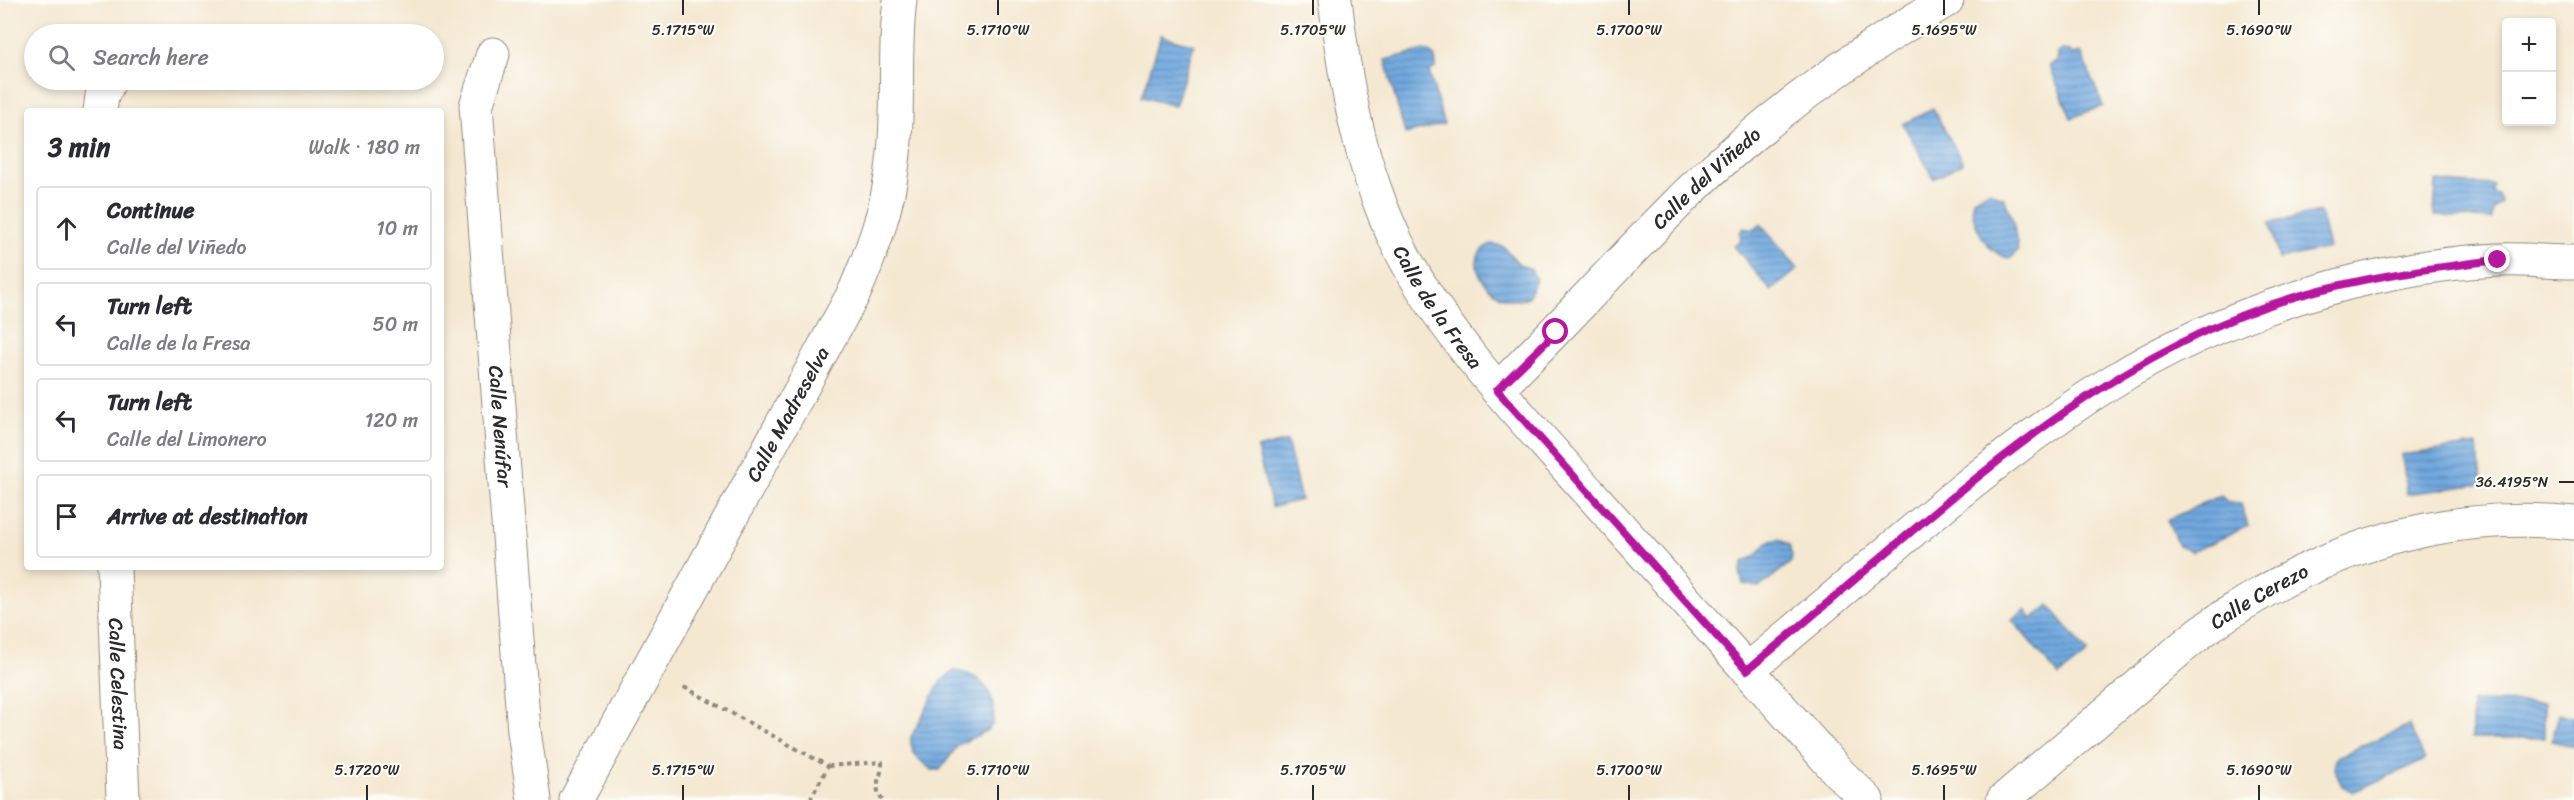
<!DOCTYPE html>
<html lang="en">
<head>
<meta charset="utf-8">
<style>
	:root { --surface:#fff; --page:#f7f7f7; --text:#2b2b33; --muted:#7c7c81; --line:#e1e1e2 }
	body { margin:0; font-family:Sriracha,sans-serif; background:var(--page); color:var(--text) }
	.controls { position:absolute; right:18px; top:18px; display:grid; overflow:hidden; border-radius:6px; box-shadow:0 3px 9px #0003 }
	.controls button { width:54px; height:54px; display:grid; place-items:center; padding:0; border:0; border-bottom:2px solid var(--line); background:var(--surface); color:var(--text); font:30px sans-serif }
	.stop { position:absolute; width:18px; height:18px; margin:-14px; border:4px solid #b5179e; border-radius:50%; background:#fff }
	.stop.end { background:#b5179e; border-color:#fff; box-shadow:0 2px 6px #0008 }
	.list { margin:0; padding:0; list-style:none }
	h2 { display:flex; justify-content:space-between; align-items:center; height:78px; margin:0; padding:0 24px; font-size:26px }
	h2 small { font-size:20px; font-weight:400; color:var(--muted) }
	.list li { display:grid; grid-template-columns:39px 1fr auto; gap:18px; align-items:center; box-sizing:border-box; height:84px; margin:0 12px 12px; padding:0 12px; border:2px solid var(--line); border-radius:6px }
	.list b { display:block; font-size:22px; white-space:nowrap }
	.list p { margin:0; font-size:20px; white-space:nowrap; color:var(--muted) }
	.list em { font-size:20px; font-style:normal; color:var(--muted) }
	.icon { flex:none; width:33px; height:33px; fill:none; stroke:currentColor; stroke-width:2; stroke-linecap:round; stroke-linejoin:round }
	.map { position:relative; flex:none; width:2574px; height:800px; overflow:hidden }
	.search { position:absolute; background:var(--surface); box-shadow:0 3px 9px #0003; left:24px; top:24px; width:420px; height:66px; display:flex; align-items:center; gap:15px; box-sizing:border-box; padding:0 21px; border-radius:33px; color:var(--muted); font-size:22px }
	.panel { position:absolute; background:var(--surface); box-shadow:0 3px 9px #0003; left:24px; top:108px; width:420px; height:462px; border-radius:6px }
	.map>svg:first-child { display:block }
	.water { fill:url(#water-rules); stroke:#4e6a85; stroke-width:1.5 }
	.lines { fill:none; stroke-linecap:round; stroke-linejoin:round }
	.minor-casing { stroke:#908a7e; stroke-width:35 }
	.path { stroke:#908a7e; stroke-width:4; stroke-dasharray:4.5 4.5; stroke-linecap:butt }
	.minor { stroke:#fff; stroke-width:33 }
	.route { stroke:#b5179e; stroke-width:8 }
	.ticks { fill:none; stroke:#2b2b2b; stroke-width:2 }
	.labels { text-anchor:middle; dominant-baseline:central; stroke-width:4.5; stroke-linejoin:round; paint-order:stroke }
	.street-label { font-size:20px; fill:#2b2b2b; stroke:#fdfcf7 }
	.ticks-label { font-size:15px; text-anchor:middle; fill:#2b2b2b; stroke:#fdfcf7; stroke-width:4.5; stroke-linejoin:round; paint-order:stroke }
</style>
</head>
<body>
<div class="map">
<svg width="2574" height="800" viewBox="0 0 2574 800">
	<defs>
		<pattern id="water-rules" width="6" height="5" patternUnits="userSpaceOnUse" patternTransform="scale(1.5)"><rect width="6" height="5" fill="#71a8df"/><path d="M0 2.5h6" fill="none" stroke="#5d89b5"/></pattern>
	</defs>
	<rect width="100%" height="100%" fill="#fdfcf7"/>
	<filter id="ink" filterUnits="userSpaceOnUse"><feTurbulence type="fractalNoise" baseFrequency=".0167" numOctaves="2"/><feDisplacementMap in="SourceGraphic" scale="12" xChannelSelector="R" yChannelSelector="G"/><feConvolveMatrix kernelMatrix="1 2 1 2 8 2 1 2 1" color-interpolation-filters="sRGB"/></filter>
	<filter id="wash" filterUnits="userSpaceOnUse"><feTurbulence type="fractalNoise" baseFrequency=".008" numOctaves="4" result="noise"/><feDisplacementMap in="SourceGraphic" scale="24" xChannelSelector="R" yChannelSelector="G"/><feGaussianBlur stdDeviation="1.35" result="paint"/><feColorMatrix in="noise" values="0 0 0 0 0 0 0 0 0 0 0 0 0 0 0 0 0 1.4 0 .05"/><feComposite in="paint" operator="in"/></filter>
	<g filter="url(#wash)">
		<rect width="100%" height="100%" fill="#f4e8d1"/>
		<!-- water -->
		<g class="water">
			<polygon points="1161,35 1194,45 1175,106 1142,97"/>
			<path d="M 1424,50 C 1433,53 1436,56 1436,67 L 1429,72 L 1444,124 L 1405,134 L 1385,60 Z"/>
			<polygon points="2063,50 2069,51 2073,55 2081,52 2103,106 2071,118 2049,65 2057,62 2058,53"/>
			<polygon points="1933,108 1963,163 1934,179 1903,124"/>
			<polygon points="2436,182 2494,185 2493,193 2498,195 2501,203 2493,210 2492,219 2434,216"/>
			<path d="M 1989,191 L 2004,198 L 2013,220 L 2018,250 L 2011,258 C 1988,257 1968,220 1973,199 Z"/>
			<polygon points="2320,212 2329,248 2279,259 2270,223"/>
			<polygon points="1761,224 1798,269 1771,291 1734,246 1741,241 1740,233 1743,228 1754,230"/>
			<path d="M 1491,244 L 1503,246 L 1519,264 L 1531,269 L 1536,280 L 1528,297 C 1498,313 1454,260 1491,244 Z"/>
			<polygon points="1287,441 1301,500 1272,507 1257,449"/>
			<polygon points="2477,445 2482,484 2407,494 2402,455"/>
			<polygon points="2221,495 2226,501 2241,504 2248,526 2192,552 2178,546 2167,520"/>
			<polygon points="1779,539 1789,545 1792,556 1791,562 1760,587 1743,584 1740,573 1743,562 1756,556 1767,542"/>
			<polygon points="2049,605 2088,653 2059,676 2012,620 2025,610 2032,619"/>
			<path d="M 954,671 C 983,674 997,694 993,724 L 986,731 L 958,745 L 940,770 L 932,770 C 920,761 909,753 911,737 L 941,681 Z"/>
			<polygon points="2472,702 2544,703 2544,738 2472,738"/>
			<polygon points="2559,713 2574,717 2574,746 2552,741"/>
			<polygon points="2409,725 2425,760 2353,792 2342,786 2334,767 2337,757"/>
		</g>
	</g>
	<g filter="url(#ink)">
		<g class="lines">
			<!-- minor casing -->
			<g class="minor-casing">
				<g id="minor">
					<path id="s1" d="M 1335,0 C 1345,84 1360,166 1397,243 C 1443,337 1528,424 1597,501 C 1679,592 1759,683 1840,774 L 1867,800"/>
					<path id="s2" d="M 493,54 L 476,106 L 524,731 L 534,800"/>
					<polyline points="100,111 102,96 110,80"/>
					<path id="s3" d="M 1497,390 C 1563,325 1625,255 1691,190 C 1767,117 1856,54 1947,0"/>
					<path id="s4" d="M 114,567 L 123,800"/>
					<path d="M 1747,670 C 1867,573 1979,465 2110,383 C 2220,314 2368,266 2498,260 C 2523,259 2549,262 2574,262"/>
					<path id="s5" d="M 576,800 L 855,291 C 873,249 888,207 893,162 C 900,108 893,54 900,0"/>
					<path id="s6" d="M 2003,800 C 2048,762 2093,724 2138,686 C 2160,667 2181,647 2204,630 C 2315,551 2437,509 2574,523"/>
				</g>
			</g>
			<!-- path -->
			<g class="path">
				<polyline points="684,687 828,766 810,800"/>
				<path d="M 828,766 L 882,762 C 883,779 871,782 882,800"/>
			</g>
			<!-- minor -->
			<use href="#minor" class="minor"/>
		</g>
	</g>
	<g class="lines" filter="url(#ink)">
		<!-- route -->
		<path class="route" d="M 1556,332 L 1497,390 L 1747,670 C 1916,534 2084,358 2298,296 C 2363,277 2430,268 2498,260"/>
	</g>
	<!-- ticks -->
	<path class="ticks" d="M 683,0 L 683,15M 998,0 L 998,15M 1313,0 L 1313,15M 1629,0 L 1629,15M 1944,0 L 1944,15M 2259,0 L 2259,15M 2559,482 L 2574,482M 367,785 L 367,800M 683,785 L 683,800M 998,785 L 998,800M 1313,785 L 1313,800M 1629,785 L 1629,800M 1944,785 L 1944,800M 2259,785 L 2259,800"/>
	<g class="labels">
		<!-- street labels -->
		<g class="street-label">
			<text stroke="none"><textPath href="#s3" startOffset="298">Calle del Viñedo</textPath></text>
			<text stroke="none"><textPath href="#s1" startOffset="328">Calle de la Fresa</textPath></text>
			<text stroke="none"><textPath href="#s5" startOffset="440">Calle Madreselva</textPath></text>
			<text stroke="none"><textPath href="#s2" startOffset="376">Calle Nenúfar</textPath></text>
			<text stroke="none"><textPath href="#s6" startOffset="328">Calle Cerezo</textPath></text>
			<text stroke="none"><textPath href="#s4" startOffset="117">Calle Celestina</textPath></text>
		</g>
	</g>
	<g class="ticks-label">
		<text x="683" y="35">5.1715°W</text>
		<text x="998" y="35">5.1710°W</text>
		<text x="1313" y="35">5.1705°W</text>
		<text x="1629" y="35">5.1700°W</text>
		<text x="1944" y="35">5.1695°W</text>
		<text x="2259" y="35">5.1690°W</text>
		<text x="2512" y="487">36.4195°N</text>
		<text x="367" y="775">5.1720°W</text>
		<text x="683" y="775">5.1715°W</text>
		<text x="998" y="775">5.1710°W</text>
		<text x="1313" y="775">5.1705°W</text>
		<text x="1629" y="775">5.1700°W</text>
		<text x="1944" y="775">5.1695°W</text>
		<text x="2259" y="775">5.1690°W</text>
	</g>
</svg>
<div class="controls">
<button>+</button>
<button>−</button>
</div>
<div class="stop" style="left:1556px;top:332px"></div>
<div class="stop end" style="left:2498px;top:260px"></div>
<div class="search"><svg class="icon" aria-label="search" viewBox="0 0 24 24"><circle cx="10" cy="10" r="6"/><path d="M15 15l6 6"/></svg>Search here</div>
<section class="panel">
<h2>3 min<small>Walk · 180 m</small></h2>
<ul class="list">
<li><svg class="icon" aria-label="ahead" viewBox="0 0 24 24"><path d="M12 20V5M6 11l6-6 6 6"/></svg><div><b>Continue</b><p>Calle del Viñedo</p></div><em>10 m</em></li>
<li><svg class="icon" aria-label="left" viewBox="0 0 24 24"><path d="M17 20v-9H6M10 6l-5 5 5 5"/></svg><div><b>Turn left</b><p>Calle de la Fresa</p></div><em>50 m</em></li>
<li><svg class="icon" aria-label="left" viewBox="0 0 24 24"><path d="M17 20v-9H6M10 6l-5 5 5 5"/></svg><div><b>Turn left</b><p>Calle del Limonero</p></div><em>120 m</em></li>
<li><svg class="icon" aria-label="arrive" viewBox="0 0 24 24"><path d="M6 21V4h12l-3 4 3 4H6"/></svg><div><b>Arrive at destination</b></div></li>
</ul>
</section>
</div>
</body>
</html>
